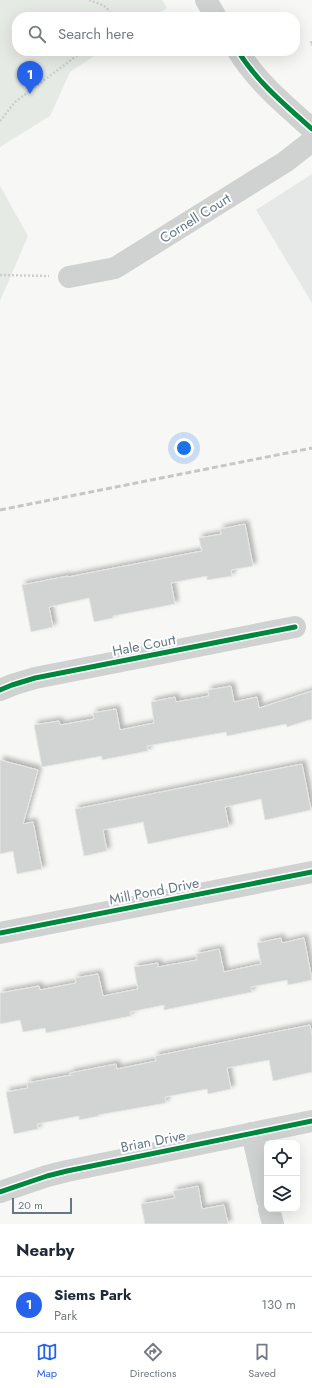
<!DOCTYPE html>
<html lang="en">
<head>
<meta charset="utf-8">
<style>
	:root { --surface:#fff; --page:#f2f2f3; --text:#1f2937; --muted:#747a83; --line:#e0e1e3; --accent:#2563eb }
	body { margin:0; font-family:Jost,sans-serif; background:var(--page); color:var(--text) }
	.controls { position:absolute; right:12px; bottom:12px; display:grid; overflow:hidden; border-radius:8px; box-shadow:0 4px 16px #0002 }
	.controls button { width:36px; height:36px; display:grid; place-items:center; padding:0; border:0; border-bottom:1px solid var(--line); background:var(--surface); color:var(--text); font:20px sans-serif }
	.scale { position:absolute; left:12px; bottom:10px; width:60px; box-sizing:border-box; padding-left:4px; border:2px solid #657888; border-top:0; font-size:11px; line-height:14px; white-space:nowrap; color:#657888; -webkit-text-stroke:3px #fff; paint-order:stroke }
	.you { position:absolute; left:184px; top:448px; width:14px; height:14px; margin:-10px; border:3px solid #fff; border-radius:50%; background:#1a73e8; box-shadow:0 0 0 6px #1a73e833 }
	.badge { display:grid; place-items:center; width:26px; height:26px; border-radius:50%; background:var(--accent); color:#fff; font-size:13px; font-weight:700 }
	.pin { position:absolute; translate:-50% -33px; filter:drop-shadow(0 1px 2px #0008) }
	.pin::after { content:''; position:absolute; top:21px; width:14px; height:12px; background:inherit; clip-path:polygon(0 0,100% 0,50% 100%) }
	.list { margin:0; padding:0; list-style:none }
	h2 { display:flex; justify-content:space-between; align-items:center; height:52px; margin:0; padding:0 16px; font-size:17px }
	h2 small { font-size:13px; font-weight:400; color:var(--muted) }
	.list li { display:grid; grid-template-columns:26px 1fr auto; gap:12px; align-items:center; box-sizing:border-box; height:56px; padding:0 16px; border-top:1px solid var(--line) }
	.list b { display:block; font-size:15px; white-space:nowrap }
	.list p { margin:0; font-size:13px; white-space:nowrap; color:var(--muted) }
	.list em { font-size:13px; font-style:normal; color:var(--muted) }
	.icon { flex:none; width:22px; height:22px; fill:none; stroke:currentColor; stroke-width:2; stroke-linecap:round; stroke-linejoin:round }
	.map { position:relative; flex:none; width:312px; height:1224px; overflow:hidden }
	.search { position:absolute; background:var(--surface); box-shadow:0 4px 16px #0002; left:12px; right:12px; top:12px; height:44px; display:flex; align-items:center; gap:10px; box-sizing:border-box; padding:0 14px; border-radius:16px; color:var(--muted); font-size:15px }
	.sheet { height:108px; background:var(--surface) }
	nav { display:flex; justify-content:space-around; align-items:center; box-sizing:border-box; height:56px; border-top:1px solid var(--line); background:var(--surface); font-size:11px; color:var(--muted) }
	nav a { display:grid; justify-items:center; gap:2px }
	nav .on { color:var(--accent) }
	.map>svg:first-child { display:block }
	.built { fill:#e6e7e7 }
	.green { fill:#e6eae4 }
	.building { fill:#d2d3d3; stroke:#e6e6e6; filter:url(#shadow) }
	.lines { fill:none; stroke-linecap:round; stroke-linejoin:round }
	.path { stroke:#cccecf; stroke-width:2.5; stroke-dasharray:2 2; stroke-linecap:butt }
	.street { stroke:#d0d2d2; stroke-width:22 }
	.rail { stroke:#c6c7c8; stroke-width:3; stroke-dasharray:6 3; stroke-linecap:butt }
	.cycleway-casing { stroke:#fff; stroke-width:8 }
	.cycleway { stroke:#00873e; stroke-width:5 }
	.labels { text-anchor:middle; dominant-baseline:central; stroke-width:4; stroke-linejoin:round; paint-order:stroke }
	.street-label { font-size:14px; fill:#657888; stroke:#fff }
</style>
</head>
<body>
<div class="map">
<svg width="312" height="1224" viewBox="0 0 312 1224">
	<defs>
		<filter id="shadow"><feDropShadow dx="3.5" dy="-3.5" stdDeviation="2" flood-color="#0004"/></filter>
	</defs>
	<rect width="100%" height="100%" fill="#f7f7f6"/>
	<!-- built -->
	<polygon class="built" points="312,174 312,303 256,210"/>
	<!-- green -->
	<g class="green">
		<polygon points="0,0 162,0 167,8 153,17 17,17 17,51 102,51 70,72 50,116 0,147"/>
		<polygon points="0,186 28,236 0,301"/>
	</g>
	<!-- building -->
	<g class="building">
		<polygon points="245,524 253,566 231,570 232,576 207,580 207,576 171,583 175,604 113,616 113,618 94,622 89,598 49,607 53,627 31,632 22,585 68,576 68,577 202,551 199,538 222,534 220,529"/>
		<polygon points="231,686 234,702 257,697 259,708 312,691 312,719 287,727 286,724 227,736 226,732 147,746 148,751 102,760 102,756 42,767 34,725 59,721 60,725 94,719 93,713 116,709 120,730 154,723 151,702 175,697 176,702 209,696 208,690"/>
		<polygon points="0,760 38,770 23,824 33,822 42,869 17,874 13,851 0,854"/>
		<polygon points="302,764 311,810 265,820 261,799 225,807 229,827 148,844 143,822 103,830 107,851 84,856 75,809"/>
		<polygon points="281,938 282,943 304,938 312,980 288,985 287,980 251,987 252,992 164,1010 164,1005 130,1012 131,1016 46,1033 45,1028 23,1032 20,1020 0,1024 0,993 39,986 40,990 76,983 75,978 98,974 103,996 138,989 134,967 158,963 158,967 197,960 196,954 219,949 224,972 261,964 257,943"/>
		<polygon points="310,1025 312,1035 312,1072 273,1081 269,1060 227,1068 231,1089 208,1094 207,1089 165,1097 166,1103 98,1115 99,1116 79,1120 79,1116 37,1124 38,1129 14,1134 6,1092 28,1088 27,1083 71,1075 70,1073 116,1064 117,1069 156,1061 155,1056"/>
		<polygon points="198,1186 202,1209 224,1205 228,1224 145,1224 141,1204 175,1198 173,1191"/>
	</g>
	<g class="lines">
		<!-- path -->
		<g class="path">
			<path d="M 89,0 C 99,4 109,5 111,17"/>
			<polyline points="312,42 310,43 312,45"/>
			<polyline points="0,121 15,102 83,51"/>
			<polyline points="0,275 49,276"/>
		</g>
		<!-- street -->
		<g class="street">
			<polyline points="206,0 216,17"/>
			<path d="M 238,51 C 257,82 285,105 312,129"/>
			<polyline points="69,277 115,268 285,162 312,141"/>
			<polyline points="0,690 12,685 35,678 295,627"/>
			<polyline points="0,933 312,872"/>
			<polyline points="252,1133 267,1199"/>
			<polyline points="0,1192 47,1176 67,1171 312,1121"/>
			<polyline points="269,1209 273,1224"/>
		</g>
		<!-- rail -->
		<polyline class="rail" points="0,510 312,448"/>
		<!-- cycleway casing -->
		<g class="cycleway-casing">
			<g id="cycleway">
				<path d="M 238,51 C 257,82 285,105 312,129"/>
				<polyline points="0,690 12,685 35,678 295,627"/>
				<polyline points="0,933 312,872"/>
				<polyline points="0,1192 47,1176 67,1171 312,1121"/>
			</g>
		</g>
		<!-- cycleway -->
		<use href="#cycleway" class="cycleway"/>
	</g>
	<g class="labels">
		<!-- street labels -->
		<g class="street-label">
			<text transform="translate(195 218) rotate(-32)">Cornell Court</text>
			<text transform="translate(144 645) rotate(-11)">Hale Court</text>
			<text transform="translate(154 891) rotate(-11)">Mill Pond Drive</text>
			<text transform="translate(153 1141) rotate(-11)">Brian Drive</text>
		</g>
	</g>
</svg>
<div class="controls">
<button><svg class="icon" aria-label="locate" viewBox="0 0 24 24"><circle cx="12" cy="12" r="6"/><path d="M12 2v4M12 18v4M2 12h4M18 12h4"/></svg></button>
<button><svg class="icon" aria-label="layers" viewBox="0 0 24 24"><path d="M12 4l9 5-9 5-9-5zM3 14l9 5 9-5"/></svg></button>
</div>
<div class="scale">20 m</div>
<div class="you"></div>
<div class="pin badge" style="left:30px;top:94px">1</div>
<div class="search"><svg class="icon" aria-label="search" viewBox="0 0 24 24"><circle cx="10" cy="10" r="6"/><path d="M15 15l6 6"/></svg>Search here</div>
</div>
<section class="sheet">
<h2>Nearby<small></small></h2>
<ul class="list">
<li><span class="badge">1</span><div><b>Siems Park</b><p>Park</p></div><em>130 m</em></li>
</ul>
</section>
<nav>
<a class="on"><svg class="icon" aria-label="map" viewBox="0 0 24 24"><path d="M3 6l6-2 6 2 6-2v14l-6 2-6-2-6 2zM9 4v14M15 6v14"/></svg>Map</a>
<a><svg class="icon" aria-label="directions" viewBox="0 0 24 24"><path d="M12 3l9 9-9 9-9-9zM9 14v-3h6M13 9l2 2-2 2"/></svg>Directions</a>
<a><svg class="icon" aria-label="saved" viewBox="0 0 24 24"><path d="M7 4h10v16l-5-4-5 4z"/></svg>Saved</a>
</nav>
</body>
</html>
